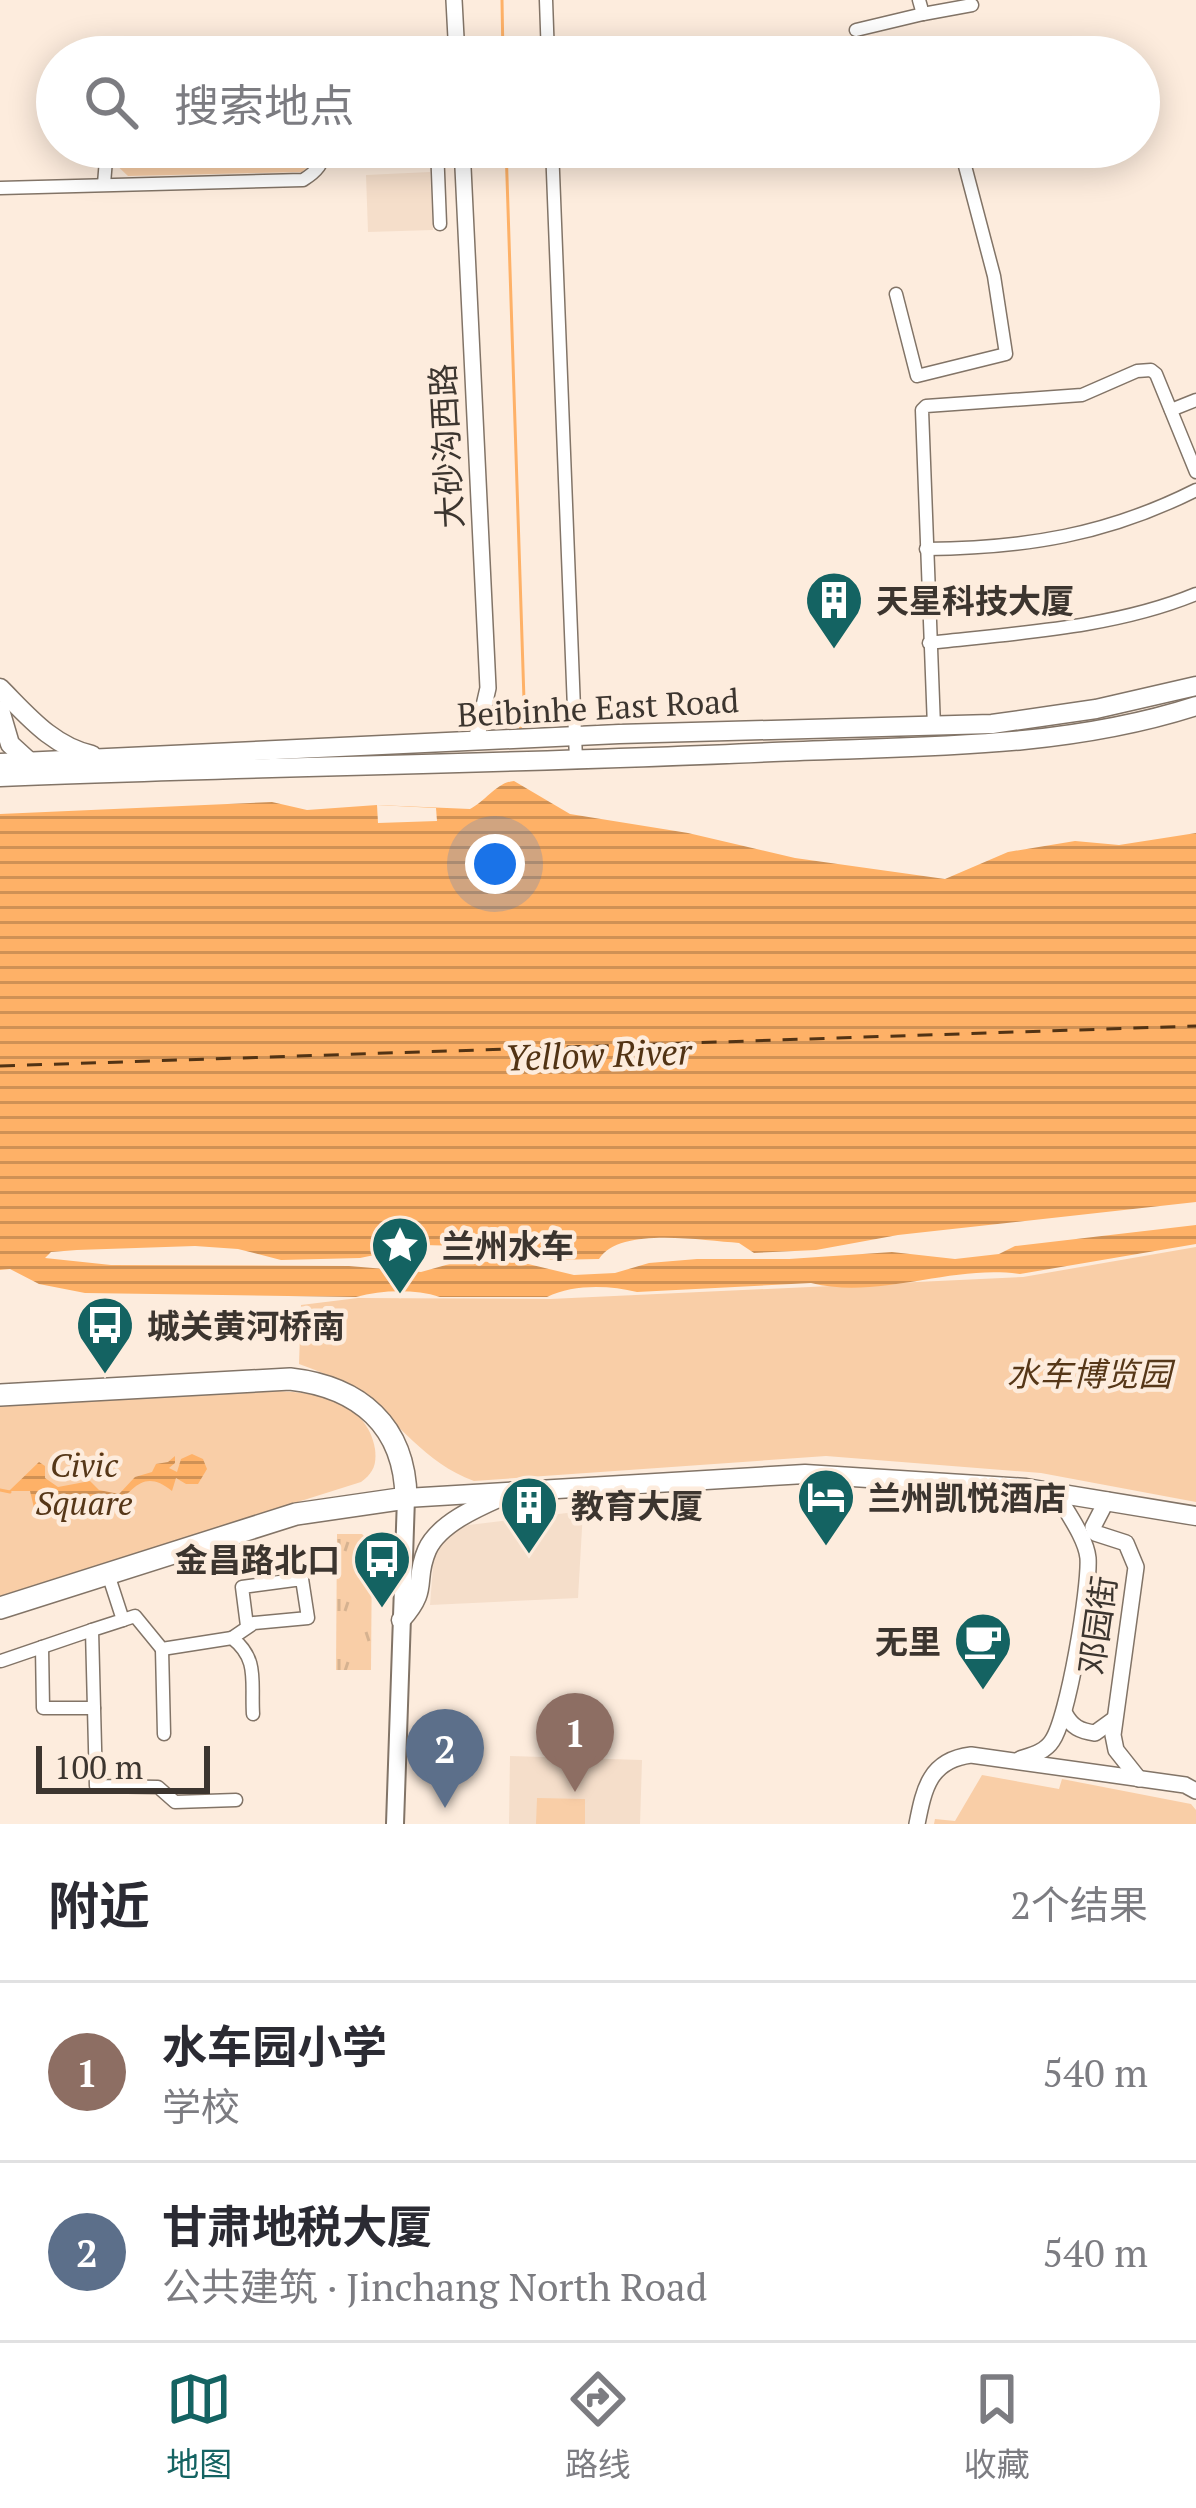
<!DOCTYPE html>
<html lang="zh">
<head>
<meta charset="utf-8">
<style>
	:root { --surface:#fff; --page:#f7f7f7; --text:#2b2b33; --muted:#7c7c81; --line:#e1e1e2; --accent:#146362 }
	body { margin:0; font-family:"PT Serif","Noto Sans SC",serif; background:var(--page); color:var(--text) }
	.scale { position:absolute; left:36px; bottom:30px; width:174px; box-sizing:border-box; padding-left:12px; border:6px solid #3c352f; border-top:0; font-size:33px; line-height:42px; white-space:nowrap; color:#3c352f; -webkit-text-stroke:9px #fdecdd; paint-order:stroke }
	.you { position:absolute; left:495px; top:864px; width:42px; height:42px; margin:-30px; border:9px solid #fff; border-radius:50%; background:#1a73e8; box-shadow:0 0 0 18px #1a73e833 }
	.badge { display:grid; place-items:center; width:78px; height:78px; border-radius:50%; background:var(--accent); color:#fff; font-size:39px; font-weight:700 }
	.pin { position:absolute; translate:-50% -99px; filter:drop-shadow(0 3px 6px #0008) }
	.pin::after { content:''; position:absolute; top:63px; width:42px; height:36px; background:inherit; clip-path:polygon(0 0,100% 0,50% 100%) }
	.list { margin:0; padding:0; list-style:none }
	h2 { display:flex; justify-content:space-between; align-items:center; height:156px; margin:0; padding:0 48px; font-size:51px }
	h2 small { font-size:39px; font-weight:400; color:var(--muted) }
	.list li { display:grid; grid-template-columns:78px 1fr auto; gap:36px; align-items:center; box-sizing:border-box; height:180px; padding:0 48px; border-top:3px solid var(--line) }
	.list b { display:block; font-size:45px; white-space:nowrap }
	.list p { margin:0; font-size:39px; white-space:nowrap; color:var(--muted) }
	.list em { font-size:39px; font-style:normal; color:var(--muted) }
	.icon { flex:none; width:66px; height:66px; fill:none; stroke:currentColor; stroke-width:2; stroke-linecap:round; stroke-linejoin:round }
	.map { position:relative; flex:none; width:1196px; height:1824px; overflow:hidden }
	.search { position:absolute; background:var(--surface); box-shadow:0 6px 30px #0003; left:36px; right:36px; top:36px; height:132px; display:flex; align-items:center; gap:30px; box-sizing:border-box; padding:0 42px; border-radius:66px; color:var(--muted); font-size:45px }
	.sheet { height:516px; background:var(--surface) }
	nav { display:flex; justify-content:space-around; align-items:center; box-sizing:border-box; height:168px; border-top:3px solid var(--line); background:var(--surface); font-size:33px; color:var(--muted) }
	nav a { display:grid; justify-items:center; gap:6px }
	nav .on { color:var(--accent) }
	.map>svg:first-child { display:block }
	.built { fill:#f5deca }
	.grass { fill:url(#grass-tufts) }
	.green { fill:#f9cea7 }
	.water { fill:url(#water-rules) }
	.pier { fill:#fdecdd }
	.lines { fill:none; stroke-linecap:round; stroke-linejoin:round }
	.stream { stroke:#feb167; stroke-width:3 }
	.ferry { stroke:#523314; stroke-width:3; stroke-dasharray:15 12; stroke-linecap:butt }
	.minor-casing { stroke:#827467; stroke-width:15 }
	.tertiary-casing { stroke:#827467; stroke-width:18 }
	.secondary-casing { stroke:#827467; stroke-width:20 }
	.primary-casing { stroke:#827467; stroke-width:21 }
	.trunk-casing { stroke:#827467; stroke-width:24 }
	.minor { stroke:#fff; stroke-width:12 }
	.tertiary { stroke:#fff; stroke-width:15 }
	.secondary { stroke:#fff; stroke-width:16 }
	.primary { stroke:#fff; stroke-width:18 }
	.trunk { stroke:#fff; stroke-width:21 }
	.labels { text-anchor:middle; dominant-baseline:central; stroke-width:9; stroke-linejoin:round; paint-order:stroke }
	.street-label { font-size:33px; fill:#3c352f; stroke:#fdecdd }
	.poi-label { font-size:33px; font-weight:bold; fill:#3c352f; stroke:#fdecdd; text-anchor:start }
	.park-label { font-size:33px; font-style:italic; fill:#563718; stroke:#fdecdd }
	.water-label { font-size:36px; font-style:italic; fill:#523314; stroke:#fdecdd }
</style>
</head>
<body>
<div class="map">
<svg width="1196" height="1824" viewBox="0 0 1196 1824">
	<defs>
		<pattern id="grass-tufts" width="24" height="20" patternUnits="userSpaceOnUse" patternTransform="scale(3)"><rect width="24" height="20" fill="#f9cea7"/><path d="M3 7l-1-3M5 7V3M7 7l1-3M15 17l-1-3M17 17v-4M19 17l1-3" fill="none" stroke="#d6b290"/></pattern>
		<pattern id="water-rules" width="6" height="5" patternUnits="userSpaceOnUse" patternTransform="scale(3)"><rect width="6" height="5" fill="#feb167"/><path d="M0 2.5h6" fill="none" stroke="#cf9155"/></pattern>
	</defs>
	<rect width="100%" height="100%" fill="#fdecdd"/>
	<!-- built -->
	<g class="built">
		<polygon points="430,172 433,230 368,232 366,175"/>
		<polygon points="583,1511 578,1598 430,1605 436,1529"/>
		<polygon points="510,1756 642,1760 640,1824 509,1824"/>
	</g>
	<!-- grass -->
	<polygon class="grass" points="337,1534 362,1534 372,1544 371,1670 336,1670"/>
	<!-- green -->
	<g class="green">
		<polygon points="116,147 317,147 318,157 302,172 128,176 111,160"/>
		<path d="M 1196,1247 L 1196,1502 L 1041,1473 L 826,1456 L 474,1481 C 423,1462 401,1423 360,1394 C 341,1380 321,1372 299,1364 L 301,1305 L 358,1298 L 550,1299 L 1023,1277 Z"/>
		<path d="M 268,1391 C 311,1391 366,1398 375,1449 C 377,1465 373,1473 361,1482 L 0,1596 L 0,1406 Z"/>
		<polygon points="982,1775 1059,1789 1062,1779 1191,1804 1196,1810 1196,1824 934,1824 935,1819 955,1821"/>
		<polygon points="537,1798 585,1799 585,1824 536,1824"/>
	</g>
	<!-- water -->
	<g class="water">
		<path d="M 514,781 L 570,814 L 688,833 L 795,858 L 945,879 L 1008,852 L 1075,841 L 1119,845 L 1196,833 L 1196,1202 L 898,1235 L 816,1250 L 754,1253 L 739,1243 C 703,1241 620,1226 599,1259 L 550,1260 L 542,1248 L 423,1245 L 360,1258 L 281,1260 L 238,1249 L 195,1246 L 77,1250 L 51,1252 L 45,1258 L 111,1265 L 349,1266 L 421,1272 L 460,1261 L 524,1263 L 574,1275 L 615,1273 L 649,1263 L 697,1259 L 789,1259 L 892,1252 L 955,1259 L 999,1254 L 1015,1246 L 1196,1225 L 1196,1244 L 1020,1274 C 951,1264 880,1300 811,1283 L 637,1292 C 609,1285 573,1284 547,1297 L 440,1297 C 414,1289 382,1290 356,1297 L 85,1293 L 39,1284 L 10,1269 L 0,1270 L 0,814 L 272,802 L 307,810 L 377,805 L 470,809 C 486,801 497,782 514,781 Z"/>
		<path d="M 192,1454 L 203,1459 L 207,1469 L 198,1484 L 186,1484 L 176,1478 L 172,1491 C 145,1469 134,1487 114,1508 L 35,1512 L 30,1491 L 9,1491 L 39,1462 L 45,1466 L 45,1478 L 58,1487 L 90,1481 L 99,1490 L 119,1494 L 135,1477 L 152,1472 L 156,1464 L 168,1462 L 175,1456 L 175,1463 L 169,1468 L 177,1472 L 181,1459 Z"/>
	</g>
	<!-- pier -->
	<polygon class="pier" points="377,805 436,808 437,821 378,823"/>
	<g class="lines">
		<!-- stream -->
		<g class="stream">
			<polyline points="502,0 503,57"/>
			<polyline points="506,147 524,700 520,733"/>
			<polyline points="0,1490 10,1492"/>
		</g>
		<!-- ferry -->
		<polyline class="ferry" points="0,1066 1196,1026"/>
		<!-- minor casing -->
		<g class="minor-casing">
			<g id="minor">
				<polyline points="546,0 548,57"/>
				<polyline points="923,14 972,5"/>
				<polyline points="856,30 923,14 919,0"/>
				<polyline points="437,147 440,224"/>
				<polyline points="552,147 576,760"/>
				<polyline points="104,184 107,147"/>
				<path d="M 0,188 L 303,180 C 316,172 325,163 324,147"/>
				<polyline points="896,294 917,376 1006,354 994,276 960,147"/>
				<polyline points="1171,410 1196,400"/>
				<path d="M 926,549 C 1025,548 1107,535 1196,490"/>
				<path d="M 929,643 C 1016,633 1114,628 1196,594"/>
				<polyline points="934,727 922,410 926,406 1082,395 1137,371 1151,370 1156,374 1196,472"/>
				<polyline points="108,1574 123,1620 92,1630 96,1786 158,1787 175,1802 236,1800"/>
				<path d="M 123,1620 L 135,1616 L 162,1649 L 232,1638 C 259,1659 251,1681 253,1714"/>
				<polyline points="232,1638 254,1623 308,1618 302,1579 242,1587 247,1626"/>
				<polyline points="42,1647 43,1708 94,1708"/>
				<polyline points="162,1649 164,1734"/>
				<polyline points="1,1661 92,1630"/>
			</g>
		</g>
		<!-- tertiary casing -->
		<g class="tertiary-casing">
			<g id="tertiary">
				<polyline points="454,0 457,57"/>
				<polyline points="462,147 488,688 476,741"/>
				<polyline points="1107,1500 1093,1527 1095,1533 1126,1543 1136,1567 1113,1735 1116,1750 1139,1779"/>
				<path d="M 1065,1714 C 1072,1727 1080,1731 1095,1733 L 1113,1720"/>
				<path d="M 1020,1759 C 1032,1755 1045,1752 1052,1741 C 1068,1719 1090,1587 1088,1558 C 1086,1537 1065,1510 1055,1491"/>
				<path d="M 917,1824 C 924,1788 930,1760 971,1755 L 1185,1785 L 1196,1791"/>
			</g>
		</g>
		<!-- secondary casing -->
		<g class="secondary-casing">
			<polyline id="secondary" points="395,1824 406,1498"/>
		</g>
		<!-- primary casing -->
		<g class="primary-casing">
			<g id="primary">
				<path d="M 0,688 C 27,715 52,746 92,755"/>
				<polyline points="0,710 10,744 33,765"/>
				<polyline points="0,763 619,734 992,724 1096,709 1196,686"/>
				<path d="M 0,777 C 258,766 515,764 773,752 C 914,746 1060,750 1196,706"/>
				<polyline points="406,1498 805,1474 1026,1488 1196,1516"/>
				<path d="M 401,1620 C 430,1588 413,1582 427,1550 C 439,1523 480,1506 505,1495"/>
			</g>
		</g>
		<!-- trunk casing -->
		<g class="trunk-casing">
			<path id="trunk" d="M 0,1395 L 290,1379 C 360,1387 405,1426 406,1498 L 296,1514 L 0,1608"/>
		</g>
		<!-- minor -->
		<use href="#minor" class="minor"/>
		<!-- tertiary -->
		<use href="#tertiary" class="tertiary"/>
		<!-- secondary -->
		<use href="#secondary" class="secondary"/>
		<!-- primary -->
		<use href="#primary" class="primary"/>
		<!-- trunk -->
		<use href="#trunk" class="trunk"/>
	</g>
	<!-- icons -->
	<defs>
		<g id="building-pin" transform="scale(3)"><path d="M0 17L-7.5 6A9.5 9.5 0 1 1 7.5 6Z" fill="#146362" stroke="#fdecdd"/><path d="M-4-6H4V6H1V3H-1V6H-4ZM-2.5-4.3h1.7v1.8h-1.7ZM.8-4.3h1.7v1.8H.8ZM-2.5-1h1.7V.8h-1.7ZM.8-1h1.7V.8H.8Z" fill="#fff"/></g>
		<g id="sight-pin" transform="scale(3)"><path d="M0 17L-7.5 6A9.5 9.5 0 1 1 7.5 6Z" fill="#146362" stroke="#fdecdd"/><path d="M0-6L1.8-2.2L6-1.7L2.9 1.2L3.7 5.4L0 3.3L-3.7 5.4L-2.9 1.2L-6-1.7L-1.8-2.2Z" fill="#fff"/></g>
		<g id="bus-pin" transform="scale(3)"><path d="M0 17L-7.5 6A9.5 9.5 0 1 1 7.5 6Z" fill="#146362" stroke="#fdecdd"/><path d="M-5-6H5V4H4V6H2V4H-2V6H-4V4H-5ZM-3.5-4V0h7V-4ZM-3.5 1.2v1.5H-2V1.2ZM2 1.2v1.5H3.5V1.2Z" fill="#fff"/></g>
		<g id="hotel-pin" transform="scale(3)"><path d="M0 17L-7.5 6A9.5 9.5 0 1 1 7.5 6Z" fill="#146362" stroke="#fdecdd"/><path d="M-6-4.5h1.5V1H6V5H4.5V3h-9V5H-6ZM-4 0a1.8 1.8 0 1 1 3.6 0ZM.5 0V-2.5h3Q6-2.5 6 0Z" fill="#fff"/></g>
		<g id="cafe-pin" transform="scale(3)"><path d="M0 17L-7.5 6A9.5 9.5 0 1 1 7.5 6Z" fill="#146362" stroke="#fdecdd"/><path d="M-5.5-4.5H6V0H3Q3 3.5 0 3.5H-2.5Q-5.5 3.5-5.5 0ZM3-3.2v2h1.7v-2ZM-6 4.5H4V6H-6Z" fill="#fff"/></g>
	</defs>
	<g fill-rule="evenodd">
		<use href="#building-pin" x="834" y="600"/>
		<use href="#sight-pin" x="400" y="1245"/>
		<use href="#bus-pin" x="105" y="1325"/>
		<use href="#hotel-pin" x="826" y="1497"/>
		<use href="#building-pin" x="529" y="1505"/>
		<use href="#bus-pin" x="382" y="1559"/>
		<use href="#cafe-pin" x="983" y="1641"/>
	</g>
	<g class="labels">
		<!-- street labels -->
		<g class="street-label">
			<text transform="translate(446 446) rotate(-93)">大砂沟西路</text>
			<text transform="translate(598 707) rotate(-3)">Beibinhe East Road</text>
			<text transform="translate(1097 1625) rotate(-82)">邓园街</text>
		</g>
		<!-- poi labels -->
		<g class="poi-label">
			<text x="876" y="600">天星科技大厦</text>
			<text x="442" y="1245">兰州水车</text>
			<text x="147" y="1325">城关黄河桥南</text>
			<text x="868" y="1497">兰州凯悦酒店</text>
			<text x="571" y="1505">教育大厦</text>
			<text x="340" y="1559" text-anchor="end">金昌路北口</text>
			<text x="941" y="1641" text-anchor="end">无里</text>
		</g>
		<!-- park labels -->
		<g class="park-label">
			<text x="1089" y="1373">水车博览园</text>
			<text x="84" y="1464">Civic<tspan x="84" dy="38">Square</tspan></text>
		</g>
		<!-- water labels -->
		<g class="water-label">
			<text transform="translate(598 1054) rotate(-2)">Yellow River</text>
		</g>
	</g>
</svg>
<div class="scale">100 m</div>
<div class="you"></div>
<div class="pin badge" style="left:575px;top:1792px;background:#8d6e63">1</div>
<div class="pin badge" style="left:445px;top:1808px;background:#5c6f8a">2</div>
<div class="search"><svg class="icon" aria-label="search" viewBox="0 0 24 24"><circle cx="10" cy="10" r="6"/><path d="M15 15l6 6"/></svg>搜索地点</div>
</div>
<section class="sheet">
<h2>附近<small>2个结果</small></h2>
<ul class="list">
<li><span class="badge" style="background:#8d6e63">1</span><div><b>水车园小学</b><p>学校</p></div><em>540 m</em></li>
<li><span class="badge" style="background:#5c6f8a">2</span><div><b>甘肃地税大厦</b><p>公共建筑 · Jinchang North Road</p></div><em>540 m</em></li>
</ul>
</section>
<nav>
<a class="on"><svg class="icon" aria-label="map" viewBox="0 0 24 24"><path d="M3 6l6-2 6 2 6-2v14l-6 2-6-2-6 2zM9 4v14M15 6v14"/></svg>地图</a>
<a><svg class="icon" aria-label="directions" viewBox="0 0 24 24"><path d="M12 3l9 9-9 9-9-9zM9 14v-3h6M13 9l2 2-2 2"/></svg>路线</a>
<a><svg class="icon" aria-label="saved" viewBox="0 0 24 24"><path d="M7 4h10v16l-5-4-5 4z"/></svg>收藏</a>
</nav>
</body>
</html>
